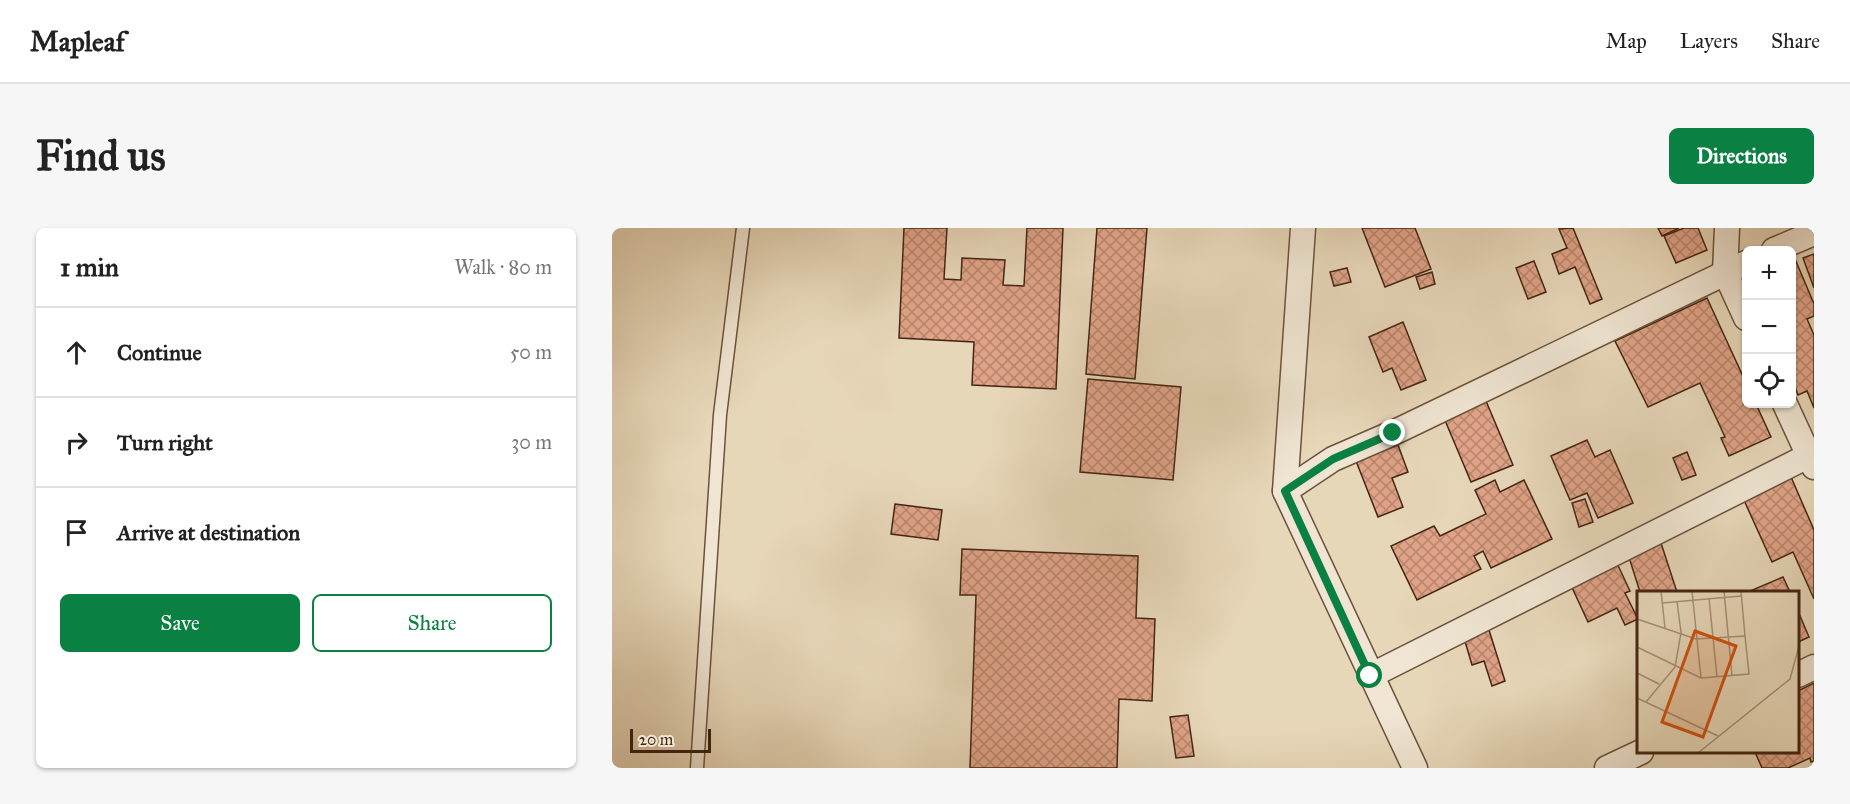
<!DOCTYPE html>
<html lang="en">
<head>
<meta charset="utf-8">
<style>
	:root { --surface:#fff; --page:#f6f6f6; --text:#222; --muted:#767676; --line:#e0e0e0; --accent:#0b8043 }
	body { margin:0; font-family:"IM FELL Great Primer",serif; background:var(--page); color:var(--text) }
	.controls { position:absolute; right:18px; top:18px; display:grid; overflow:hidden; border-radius:9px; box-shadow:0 2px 4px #0004 }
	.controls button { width:54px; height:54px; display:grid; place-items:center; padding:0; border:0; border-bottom:2px solid var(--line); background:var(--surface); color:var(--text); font:30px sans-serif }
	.scale { position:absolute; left:18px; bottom:15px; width:81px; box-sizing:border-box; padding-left:6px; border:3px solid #442511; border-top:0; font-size:16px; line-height:21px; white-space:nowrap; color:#442511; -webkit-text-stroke:4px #efe5d2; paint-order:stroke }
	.stop { position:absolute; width:18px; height:18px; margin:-14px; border:4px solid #0b8043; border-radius:50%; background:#fff }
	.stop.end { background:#0b8043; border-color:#fff; box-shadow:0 2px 6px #0008 }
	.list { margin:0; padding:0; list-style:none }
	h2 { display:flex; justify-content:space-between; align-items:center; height:78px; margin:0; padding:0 24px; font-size:26px }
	h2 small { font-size:20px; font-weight:400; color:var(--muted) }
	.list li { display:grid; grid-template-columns:39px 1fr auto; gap:18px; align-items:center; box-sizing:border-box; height:90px; padding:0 24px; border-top:2px solid var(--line) }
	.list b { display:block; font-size:22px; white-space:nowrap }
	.list em { font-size:20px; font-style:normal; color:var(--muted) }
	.actions { display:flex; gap:12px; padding:18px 24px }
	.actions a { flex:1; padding:14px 0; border:2px solid var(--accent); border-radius:9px; text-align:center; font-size:21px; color:var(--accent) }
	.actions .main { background:var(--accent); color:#fff }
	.icon { flex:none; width:33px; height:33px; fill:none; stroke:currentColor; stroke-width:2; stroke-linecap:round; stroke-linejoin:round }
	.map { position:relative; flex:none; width:1202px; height:540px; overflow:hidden; border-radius:9px }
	header { display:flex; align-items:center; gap:36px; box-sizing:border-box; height:84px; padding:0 30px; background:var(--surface); border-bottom:2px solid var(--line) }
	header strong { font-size:28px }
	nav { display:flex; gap:33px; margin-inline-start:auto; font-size:21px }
	.intro { display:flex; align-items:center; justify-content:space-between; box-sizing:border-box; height:144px; padding:0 36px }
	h1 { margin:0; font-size:42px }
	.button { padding:15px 27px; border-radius:9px; background:var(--accent); color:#fff; font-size:21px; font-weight:700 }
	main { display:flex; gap:36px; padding:0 36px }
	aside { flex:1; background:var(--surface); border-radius:9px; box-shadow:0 2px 4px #0004 }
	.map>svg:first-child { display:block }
	.building { fill:url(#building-cross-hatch); stroke:#442511; stroke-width:1.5 }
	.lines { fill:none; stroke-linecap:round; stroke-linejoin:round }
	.lane-casing { stroke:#6d523b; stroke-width:15 }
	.street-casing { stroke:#6d523b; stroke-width:27 }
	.lane { stroke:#efe5d2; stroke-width:12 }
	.street { stroke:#efe5d2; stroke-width:24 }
	.route { stroke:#0b8043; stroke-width:8 }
	.inset-road { fill:none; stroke:#a69076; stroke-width:1.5 }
	.view { fill:#cf510d; fill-opacity:0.15; stroke:#cf510d; stroke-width:3 }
	.inset-edge { fill:none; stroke:#442511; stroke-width:3 }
</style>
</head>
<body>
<header>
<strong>Mapleaf</strong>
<nav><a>Map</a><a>Layers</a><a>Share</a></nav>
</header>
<div class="intro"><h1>Find us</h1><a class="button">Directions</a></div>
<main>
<aside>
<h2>1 min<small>Walk · 80 m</small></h2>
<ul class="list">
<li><svg class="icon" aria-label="ahead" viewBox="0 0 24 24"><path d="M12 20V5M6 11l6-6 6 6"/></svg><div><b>Continue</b></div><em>50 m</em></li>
<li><svg class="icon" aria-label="right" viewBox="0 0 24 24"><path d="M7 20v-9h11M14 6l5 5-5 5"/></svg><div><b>Turn right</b></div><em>30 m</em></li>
<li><svg class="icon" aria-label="arrive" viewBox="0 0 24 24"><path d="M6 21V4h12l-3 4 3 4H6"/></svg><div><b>Arrive at destination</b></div></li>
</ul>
<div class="actions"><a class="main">Save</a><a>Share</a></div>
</aside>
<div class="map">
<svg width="1202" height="540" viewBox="0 0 1202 540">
	<defs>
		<pattern id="building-cross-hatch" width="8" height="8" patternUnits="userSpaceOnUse" patternTransform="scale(1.5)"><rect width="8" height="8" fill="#e0a387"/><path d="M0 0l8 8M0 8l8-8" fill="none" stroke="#b7856d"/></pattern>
	</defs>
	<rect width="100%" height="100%" fill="#e7d7b9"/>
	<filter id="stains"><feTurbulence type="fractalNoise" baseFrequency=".00333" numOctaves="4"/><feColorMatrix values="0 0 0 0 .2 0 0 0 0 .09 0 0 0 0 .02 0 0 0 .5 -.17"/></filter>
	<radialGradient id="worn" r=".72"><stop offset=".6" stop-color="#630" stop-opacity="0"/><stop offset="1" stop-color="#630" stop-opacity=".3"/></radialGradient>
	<!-- building -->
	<g class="building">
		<polygon points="292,0 335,0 332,51 349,52 350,30 393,32 391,57 412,58 415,0 451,0 444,161 360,157 362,114 287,110"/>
		<polygon points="485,0 535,0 523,151 474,146"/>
		<polygon points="750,0 803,0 819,41 773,59"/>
		<polygon points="961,0 990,71 978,76 963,39 947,46 940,26 955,20 947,1"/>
		<polygon points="1046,0 1067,0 1050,8"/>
		<polygon points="1072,0 1086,0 1095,22 1064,35 1052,8"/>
		<polygon points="1202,26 1202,60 1191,30"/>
		<polygon points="1183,31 1202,76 1202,88 1195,91 1202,107 1202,180 1195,163 1186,167 1180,151 1180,32"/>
		<polygon points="922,33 934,64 916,71 904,40"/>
		<polygon points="735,40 739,54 722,58 718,44"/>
		<polygon points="820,44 823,56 808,61 804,49"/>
		<polygon points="1095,70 1134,155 1134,176 1144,176 1159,209 1117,228 1109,210 1113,209 1088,155 1036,179 1003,113"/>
		<polygon points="791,94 814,152 789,162 780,140 771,144 757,109"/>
		<polygon points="476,151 569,159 561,252 468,244"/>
		<polygon points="874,173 901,237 859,254 832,190"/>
		<polygon points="975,212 983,229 998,222 1021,275 986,290 975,265 958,272 939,228"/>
		<polygon points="786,217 796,244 780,250 791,279 766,289 744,233"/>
		<polygon points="1075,224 1084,247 1070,252 1061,230"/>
		<polygon points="1179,249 1202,302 1202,371 1181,324 1160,334 1131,270"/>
		<polygon points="883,252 888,264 912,252 940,311 879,340 871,323 862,328 869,341 805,372 779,318 822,298 828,308 874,286 863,262"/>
		<polygon points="973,271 981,294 967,299 960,275"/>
		<polygon points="283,276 330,282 326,312 279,306"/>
		<polygon points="1048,312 1065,364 1028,364 1015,323"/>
		<polygon points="350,321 526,328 524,390 543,391 540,473 507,471 505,540 358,540 364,367 348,367"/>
		<polygon points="1003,331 1018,363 1013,365 1026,391 1013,397 1005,380 976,394 957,353"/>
		<polygon points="1171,349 1178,364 1136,364"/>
		<polygon points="1186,383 1197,409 1186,414"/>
		<polygon points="877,402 893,453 880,458 872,433 860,437 852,410"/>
		<polygon points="1202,455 1202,533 1199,534 1198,530 1176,540 1150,540 1143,524 1186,524 1186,463"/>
		<polygon points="576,487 582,528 564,530 558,489"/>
	</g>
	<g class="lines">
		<!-- lane casing -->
		<g class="lane-casing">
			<polyline id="lane" points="85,540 108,187 131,0"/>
		</g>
		<!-- street casing -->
		<g class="street-casing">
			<g id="street">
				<polyline points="691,0 673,263 803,540"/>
				<polyline points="1115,0 1113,44 1134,90"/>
				<polyline points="1162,22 1202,5"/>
				<polyline points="1173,176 1202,239"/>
				<polyline points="673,263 721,231 781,205 1134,35"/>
				<polyline points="1186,447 1202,439"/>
				<polyline points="758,448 1202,225"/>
				<polyline points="995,540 1029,524"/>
			</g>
		</g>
		<!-- lane -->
		<use href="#lane" class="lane"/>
		<!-- street -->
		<use href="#street" class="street"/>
	</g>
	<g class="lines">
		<!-- route -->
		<polyline class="route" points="758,448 673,263 721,231 781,205"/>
	</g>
	<!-- overview -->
	<g transform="translate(1025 363)">
		<rect width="162" height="162" fill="#e7d7b9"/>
		<path class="inset-road" d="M 24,0 L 28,37M 55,0 L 64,87M 87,0 L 95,85M 72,7 L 80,86M 25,12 L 104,5M 0,28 L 59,48 L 108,45 L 104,0M 0,56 L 64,87 L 112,83 L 108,45M 0,82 L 22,93M 0,107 L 81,145M 9,111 L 38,76 L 44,42 L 40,10M 61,162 L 153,88 L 162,55"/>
		<path class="view" d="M 58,40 L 99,55 L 66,146 L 25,131 Z"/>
		<rect width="162" height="162" class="inset-edge"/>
	</g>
	<rect width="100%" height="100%" filter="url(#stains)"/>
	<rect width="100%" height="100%" fill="url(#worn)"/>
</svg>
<div class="controls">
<button>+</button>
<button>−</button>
<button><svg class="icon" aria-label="locate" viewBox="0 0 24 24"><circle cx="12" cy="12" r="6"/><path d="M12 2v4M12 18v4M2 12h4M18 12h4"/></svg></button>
</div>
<div class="scale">20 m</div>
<div class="stop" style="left:758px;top:448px"></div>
<div class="stop end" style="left:781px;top:205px"></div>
</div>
</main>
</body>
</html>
